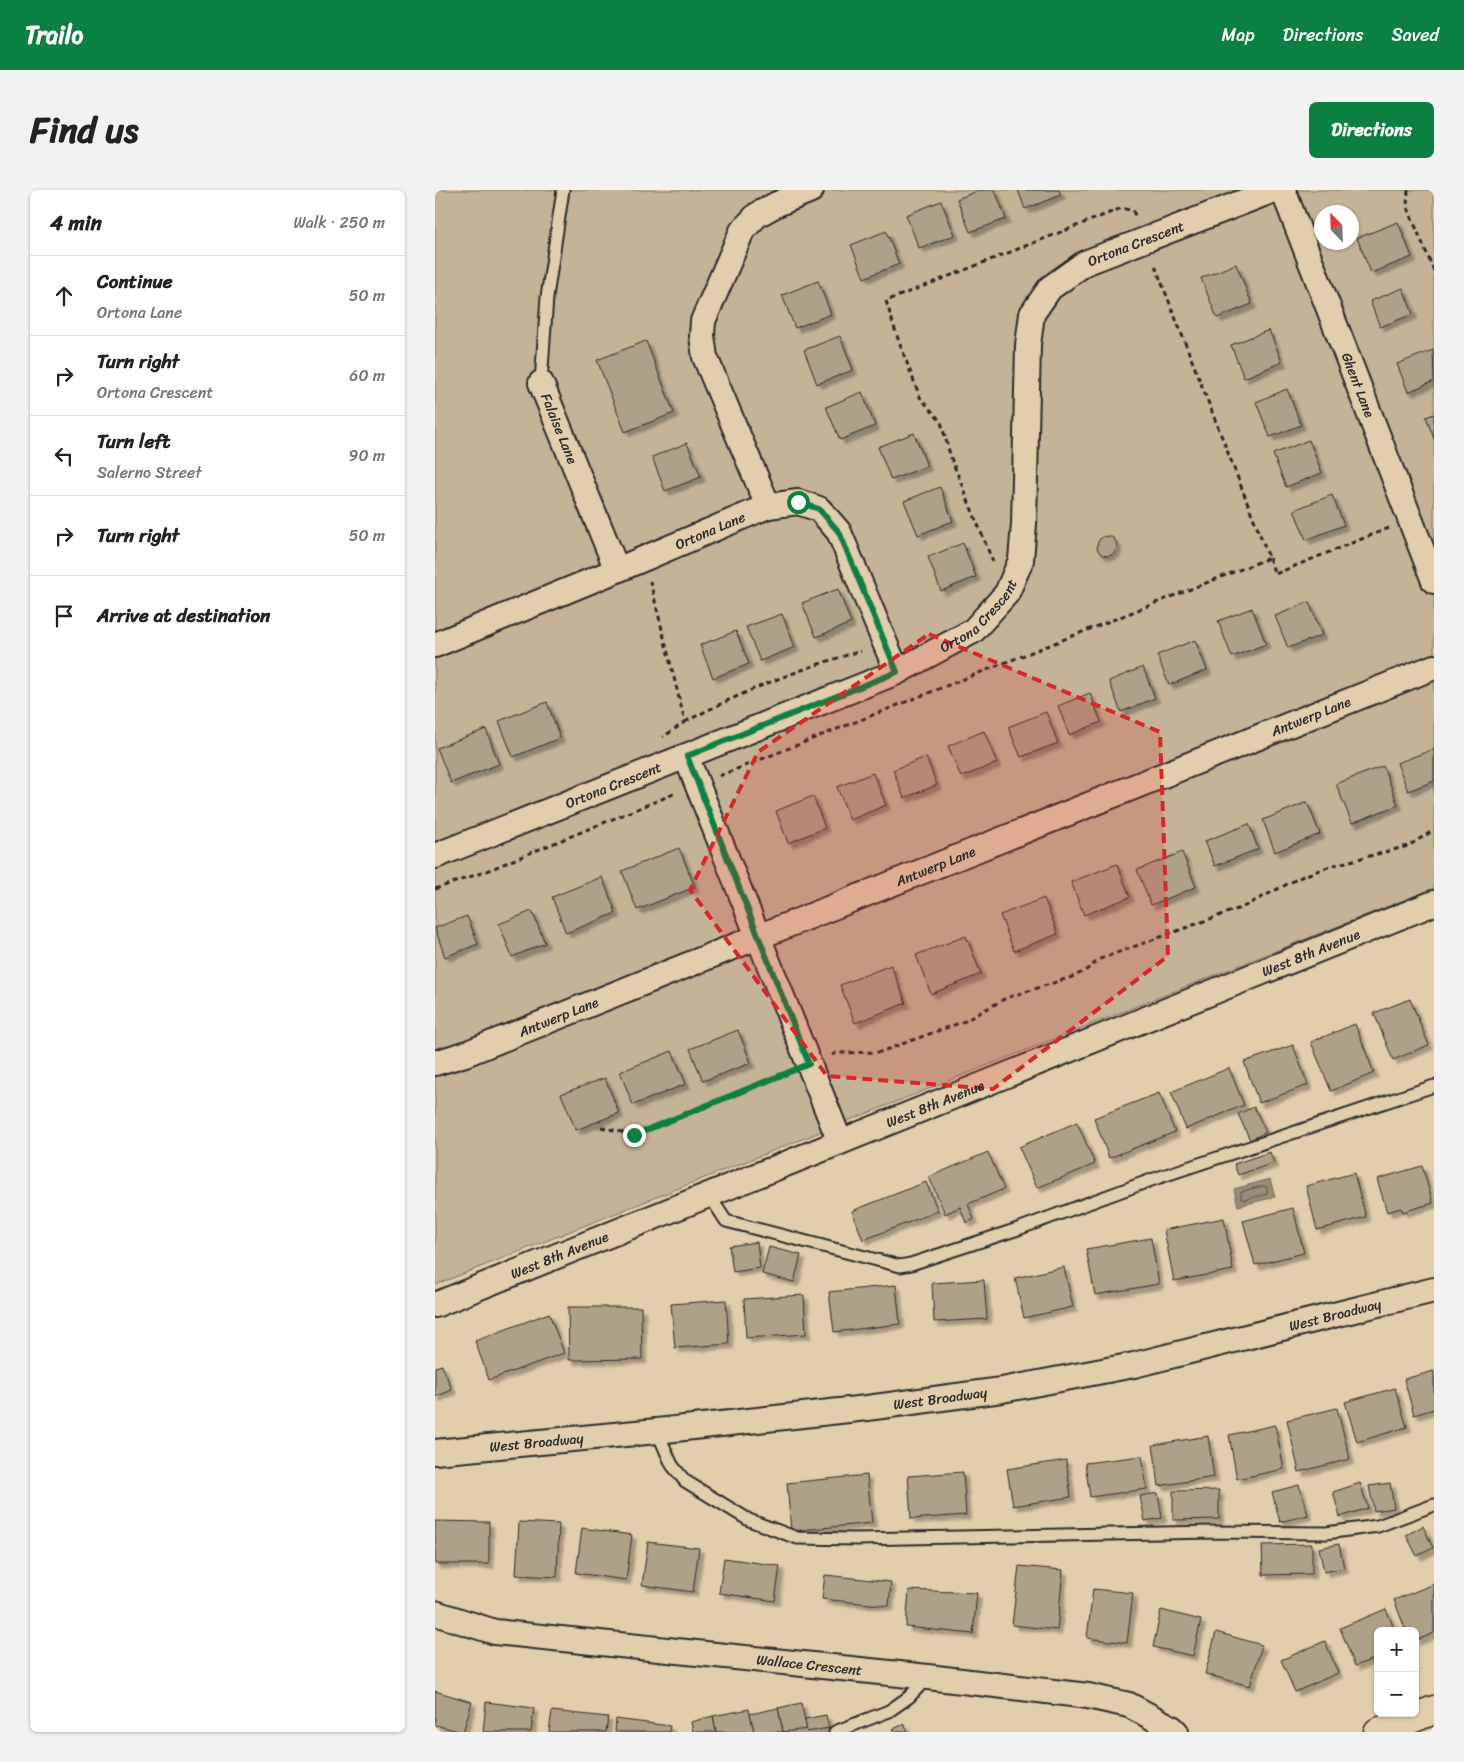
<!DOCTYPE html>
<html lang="en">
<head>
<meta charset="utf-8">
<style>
	:root { --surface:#fff; --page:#f2f2f2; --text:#222; --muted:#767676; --line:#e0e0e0; --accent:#0b8043 }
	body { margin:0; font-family:Sriracha,sans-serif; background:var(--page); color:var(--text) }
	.controls { position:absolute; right:15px; bottom:15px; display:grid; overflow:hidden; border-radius:8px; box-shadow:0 1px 4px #0004 }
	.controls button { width:45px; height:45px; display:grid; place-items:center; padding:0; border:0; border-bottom:1px solid var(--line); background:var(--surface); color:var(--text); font:25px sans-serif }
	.compass { position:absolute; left:879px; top:15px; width:45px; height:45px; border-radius:50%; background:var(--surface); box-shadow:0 1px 4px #0004; rotate:337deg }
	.stop { position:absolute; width:15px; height:15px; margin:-11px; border:4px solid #0b8043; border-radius:50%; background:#fff }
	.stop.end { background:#0b8043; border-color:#fff; box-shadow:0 1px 5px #0008 }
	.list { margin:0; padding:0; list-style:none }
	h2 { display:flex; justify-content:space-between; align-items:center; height:65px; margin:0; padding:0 20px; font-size:21px }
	h2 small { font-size:16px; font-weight:400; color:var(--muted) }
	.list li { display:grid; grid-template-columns:32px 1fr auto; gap:15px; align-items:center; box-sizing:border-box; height:80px; padding:0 20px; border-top:1px solid var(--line) }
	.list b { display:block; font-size:19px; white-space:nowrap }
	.list p { margin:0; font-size:16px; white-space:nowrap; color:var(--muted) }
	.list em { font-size:16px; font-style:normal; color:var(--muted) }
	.icon { flex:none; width:28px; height:28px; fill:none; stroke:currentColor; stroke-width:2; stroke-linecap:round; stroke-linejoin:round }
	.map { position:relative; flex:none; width:999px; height:1542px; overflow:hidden; border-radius:8px }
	header { display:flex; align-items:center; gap:30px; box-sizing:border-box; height:70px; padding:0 25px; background:var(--accent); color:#fff }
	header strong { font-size:24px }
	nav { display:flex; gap:28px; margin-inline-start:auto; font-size:18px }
	.intro { display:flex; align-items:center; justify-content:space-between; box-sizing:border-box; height:120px; padding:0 30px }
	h1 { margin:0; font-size:35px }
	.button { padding:12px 22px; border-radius:8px; background:var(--accent); color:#fff; font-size:18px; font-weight:700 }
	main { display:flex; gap:30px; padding:0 30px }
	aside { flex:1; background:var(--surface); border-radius:8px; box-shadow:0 1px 4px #0004 }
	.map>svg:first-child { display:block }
	.green { fill:#c4b397; stroke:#786f61; fill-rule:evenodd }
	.water { fill:#998d79; stroke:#6d665a }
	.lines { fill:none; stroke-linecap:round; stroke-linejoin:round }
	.shore { stroke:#57524a; stroke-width:1 }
	.building { fill:#afa088; stroke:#2b2b2b; filter:url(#shadow) }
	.lane-casing { stroke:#2b2b2b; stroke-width:15 }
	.street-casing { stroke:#2b2b2b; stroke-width:28 }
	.secondary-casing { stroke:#2b2b2b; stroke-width:31 }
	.path { stroke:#2b2b2b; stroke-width:3; stroke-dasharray:5 4; stroke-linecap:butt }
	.lane { stroke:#e2ceac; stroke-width:11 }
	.street { stroke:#e2ceac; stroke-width:24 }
	.secondary { stroke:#e2ceac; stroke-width:28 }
	.route { stroke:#0b8043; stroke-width:6 }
	.marked { fill:#d62828; fill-opacity:0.2; stroke:#d62828; stroke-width:4; stroke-dasharray:10 6; stroke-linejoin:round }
	.labels { text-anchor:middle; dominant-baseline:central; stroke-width:5; stroke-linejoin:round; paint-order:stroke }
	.street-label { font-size:14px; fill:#2b2b2b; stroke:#e2ceac }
</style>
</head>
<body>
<header>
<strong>Trailo</strong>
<nav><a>Map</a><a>Directions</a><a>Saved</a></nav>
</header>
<div class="intro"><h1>Find us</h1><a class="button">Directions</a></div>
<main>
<aside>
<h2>4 min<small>Walk · 250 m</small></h2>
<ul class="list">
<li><svg class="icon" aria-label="ahead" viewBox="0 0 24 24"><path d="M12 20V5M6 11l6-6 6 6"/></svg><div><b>Continue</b><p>Ortona Lane</p></div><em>50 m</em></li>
<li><svg class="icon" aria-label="right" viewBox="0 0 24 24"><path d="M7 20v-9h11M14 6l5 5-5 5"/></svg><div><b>Turn right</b><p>Ortona Crescent</p></div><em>60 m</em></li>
<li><svg class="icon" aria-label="left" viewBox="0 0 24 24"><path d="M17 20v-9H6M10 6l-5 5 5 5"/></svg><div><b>Turn left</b><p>Salerno Street</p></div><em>90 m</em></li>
<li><svg class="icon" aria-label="right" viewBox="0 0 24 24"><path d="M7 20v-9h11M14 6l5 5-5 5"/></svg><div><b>Turn right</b></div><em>50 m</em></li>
<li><svg class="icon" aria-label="arrive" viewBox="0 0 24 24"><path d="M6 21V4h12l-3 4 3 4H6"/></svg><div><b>Arrive at destination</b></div></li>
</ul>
</aside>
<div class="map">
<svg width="999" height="1542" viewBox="0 0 999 1542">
	<defs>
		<filter id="shadow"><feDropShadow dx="4.5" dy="4.5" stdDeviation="1" flood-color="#0004"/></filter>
	</defs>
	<rect width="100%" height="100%" fill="#e2ceac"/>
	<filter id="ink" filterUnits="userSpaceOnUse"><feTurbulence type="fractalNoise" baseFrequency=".02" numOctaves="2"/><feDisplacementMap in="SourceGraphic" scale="10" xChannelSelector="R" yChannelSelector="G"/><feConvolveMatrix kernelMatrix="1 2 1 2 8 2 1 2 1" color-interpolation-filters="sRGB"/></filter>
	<g filter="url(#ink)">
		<!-- green -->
		<path class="green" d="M 0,0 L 999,0 L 999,698 L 0,1095 ZM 886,22 L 916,22 L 916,52 L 886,52 Z"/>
		<!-- water -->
		<polygon class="water" points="835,989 840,1007 803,1016 799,999"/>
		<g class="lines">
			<!-- shore -->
			<polygon class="shore" points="829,996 832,997 832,1004 809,1010 806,1009 806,1002"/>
		</g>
		<!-- building -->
		<g class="building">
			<polygon points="545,0 560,0 571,29 535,42 522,9"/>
			<polygon points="583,0 624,0 626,5 590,19"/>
			<polygon points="506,11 520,45 484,58 471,25"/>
			<polygon points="963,32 977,67 936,83 922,48"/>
			<polygon points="451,41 464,74 429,88 416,55"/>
			<polygon points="801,74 817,114 782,128 766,88"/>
			<polygon points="383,91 396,124 360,138 347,105"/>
			<polygon points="968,98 978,124 945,137 935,111"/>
			<polygon points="834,140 847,172 809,188 796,155"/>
			<polygon points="405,146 418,180 382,194 369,160"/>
			<polygon points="211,151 239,223 190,242 162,170"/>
			<polygon points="998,160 999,191 973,202 962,174"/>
			<polygon points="852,199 866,235 835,247 821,212"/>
			<polygon points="427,202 440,236 405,250 391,217"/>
			<polygon points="999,224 999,249 991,227"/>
			<polygon points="479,243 492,276 456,290 443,257"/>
			<polygon points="874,250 887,283 851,297 838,264"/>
			<polygon points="252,253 266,287 230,301 217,267"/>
			<polygon points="505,297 518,331 483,345 469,311"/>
			<polygon points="897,305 909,335 871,350 859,320"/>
			<circle cx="672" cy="356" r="10"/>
			<polygon points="528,353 541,387 506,401 493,367"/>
			<polygon points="403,399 416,433 381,447 367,413"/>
			<polygon points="874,412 887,445 853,458 840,426"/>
			<polygon points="817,418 831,454 797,467 783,431"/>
			<polygon points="347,424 360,457 325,471 311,437"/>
			<polygon points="301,441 314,474 278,488 265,455"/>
			<polygon points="760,450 772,480 734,495 722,465"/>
			<polygon points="708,477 720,508 686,522 674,491"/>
			<polygon points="655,503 666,532 634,545 623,516"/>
			<polygon points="112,512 125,548 78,567 64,531"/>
			<polygon points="611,522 623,553 586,567 573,537"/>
			<polygon points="51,539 64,574 16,593 2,558"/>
			<polygon points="549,541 562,573 526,587 513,556"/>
			<polygon points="999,559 999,591 973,601 962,573"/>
			<polygon points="491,567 502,595 469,608 458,580"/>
			<polygon points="948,576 963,615 917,633 901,594"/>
			<polygon points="438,583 451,615 415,630 402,597"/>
			<polygon points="378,606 390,638 353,653 341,621"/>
			<polygon points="872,612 885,644 840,662 828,630"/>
			<polygon points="814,634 823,659 780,676 770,651"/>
			<polygon points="244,658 260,697 202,720 187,681"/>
			<polygon points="747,662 761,697 716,715 702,680"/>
			<polygon points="682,674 695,707 649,725 636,692"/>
			<polygon points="167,687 181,723 131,743 117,707"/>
			<polygon points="609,708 623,744 579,761 565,725"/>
			<polygon points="97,721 110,753 77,767 64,734"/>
			<polygon points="32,726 43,754 10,767 0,738"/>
			<polygon points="531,746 546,784 496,804 481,765"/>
			<polygon points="456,775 471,813 420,833 405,795"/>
			<polygon points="975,809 994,855 958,870 939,823"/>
			<polygon points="920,834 939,883 896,901 876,852"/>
			<polygon points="303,840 316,873 268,891 255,859"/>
			<polygon points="858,855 873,895 824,913 809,872"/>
			<polygon points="237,861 251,894 198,915 185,882"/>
			<polygon points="794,878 809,915 751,939 736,902"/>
			<polygon points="170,888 184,923 141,940 126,904"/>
			<polygon points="724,903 740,942 674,968 659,928"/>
			<polygon points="819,917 831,942 815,950 803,924"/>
			<polygon points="642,932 660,974 602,998 584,957"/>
			<polygon points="553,962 569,999 533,1014 539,1029 531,1033 525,1017 510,1024 494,987"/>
			<polygon points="835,962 839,973 803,985 799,974"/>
			<polygon points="987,976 998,1013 968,1022 966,1018 952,1022 942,989"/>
			<polygon points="919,983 931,1027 882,1040 871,996"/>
			<polygon points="491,992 503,1021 428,1050 417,1021"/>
			<polygon points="858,1018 869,1063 820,1075 808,1031"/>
			<polygon points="789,1028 798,1080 739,1091 729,1040"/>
			<polygon points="716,1048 724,1094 660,1105 651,1059"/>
			<polygon points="322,1052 325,1078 298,1082 294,1056"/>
			<polygon points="334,1057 366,1065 359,1092 327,1084"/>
			<polygon points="629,1077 638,1117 589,1128 580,1088"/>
			<polygon points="549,1090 552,1129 499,1132 497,1093"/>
			<polygon points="461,1095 465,1134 399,1142 394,1102"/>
			<polygon points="369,1105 371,1144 311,1148 309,1109"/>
			<polygon points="291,1110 294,1154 240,1158 236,1114"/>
			<polygon points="133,1117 206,1117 207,1169 134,1170"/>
			<polygon points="114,1123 129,1163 54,1190 40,1151"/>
			<polygon points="7,1175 17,1200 0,1207 0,1177"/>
			<polygon points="999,1181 999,1219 979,1225 969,1189"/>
			<polygon points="960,1198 972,1237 922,1252 910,1212"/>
			<polygon points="902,1218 915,1269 864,1282 852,1230"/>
			<polygon points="840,1235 849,1279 802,1289 794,1245"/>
			<polygon points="773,1246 779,1287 724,1296 718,1255"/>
			<polygon points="707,1266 712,1299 655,1307 650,1273"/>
			<polygon points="631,1270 636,1307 578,1316 572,1279"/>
			<polygon points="528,1282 531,1325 476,1329 473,1286"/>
			<polygon points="432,1285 437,1333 356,1341 352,1293"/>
			<polygon points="925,1293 933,1318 905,1327 898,1302"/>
			<polygon points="955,1293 959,1318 939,1321 934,1296"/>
			<polygon points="864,1295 873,1325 845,1332 837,1302"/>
			<polygon points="784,1300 784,1329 738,1330 738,1301"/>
			<polygon points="723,1303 727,1328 710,1331 705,1306"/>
			<polygon points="0,1331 54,1332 54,1374 0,1374"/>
			<polygon points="84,1332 124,1334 122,1387 81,1385"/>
			<polygon points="988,1336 998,1358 982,1366 971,1345"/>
			<polygon points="147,1338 197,1345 191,1390 141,1383"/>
			<polygon points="213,1352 264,1358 258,1402 207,1395"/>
			<polygon points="877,1354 877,1384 828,1385 827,1355"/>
			<polygon points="904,1354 909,1378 889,1382 884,1358"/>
			<polygon points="289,1368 345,1376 340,1411 284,1403"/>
			<polygon points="584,1376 628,1380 622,1440 577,1435"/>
			<polygon points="390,1385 456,1392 454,1416 387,1409"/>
			<polygon points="999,1394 999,1443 980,1451 980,1441 971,1441 959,1410"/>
			<polygon points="658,1399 698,1403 692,1453 652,1448"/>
			<polygon points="474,1400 542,1403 538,1444 471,1437"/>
			<polygon points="951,1419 960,1441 943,1441 943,1467 920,1476 905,1438"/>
			<polygon points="726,1420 766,1430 758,1466 718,1457"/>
			<polygon points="781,1442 827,1455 815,1496 770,1484"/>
			<polygon points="890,1451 903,1483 860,1502 846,1470"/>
			<polygon points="0,1501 37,1512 28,1542 0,1535"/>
			<polygon points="51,1512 99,1518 96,1542 48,1542"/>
			<polygon points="366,1513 372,1539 348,1542 343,1518"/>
			<polygon points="343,1518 348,1542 319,1542 315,1524"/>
			<polygon points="314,1519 319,1542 281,1542 278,1526"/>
			<polygon points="117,1521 173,1527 171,1542 114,1542"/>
			<polygon points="391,1525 394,1538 372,1542 370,1529"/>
			<polygon points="278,1526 281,1542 258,1542 256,1532"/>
			<polygon points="181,1529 235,1536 234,1542 180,1542"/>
			<polygon points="469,1534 473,1542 460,1542 458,1539"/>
		</g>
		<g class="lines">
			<!-- lane casing -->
			<g class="lane-casing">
				<g id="lane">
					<polyline points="106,193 112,107 128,0"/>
					<polyline points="274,1005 291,1031 465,1076 476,1074 583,1039 719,989 999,896"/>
					<polyline points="222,1241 237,1275 250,1291 314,1330 362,1348 421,1349 777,1342 891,1343 943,1336 999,1315"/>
					<polyline points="400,1542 454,1521 474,1507 493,1487"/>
				</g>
			</g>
			<!-- street casing -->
			<g class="street-casing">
				<g id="street">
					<path id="s1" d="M 848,0 L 999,391"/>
					<path id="s2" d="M 106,193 L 182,380"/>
					<polyline points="333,316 270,167 267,146 268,131 307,41 322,25 342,14 376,0"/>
					<path id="s3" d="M 0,455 L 182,380 L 333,316 L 363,312 L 384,319 L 404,342 L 462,482"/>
					<polyline points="251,566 405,952"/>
					<path id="s4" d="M 0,666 L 462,482 L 538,441 L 572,403 L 586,370 L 589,334 L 593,155 L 597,124 L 615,98 L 650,73 L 839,0"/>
					<path id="s5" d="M 0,873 L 30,864 L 999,477"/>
					<path id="s6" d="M 0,1115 L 999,713"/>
					<path id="s7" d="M 0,1262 L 222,1241 L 432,1218 L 567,1200 L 699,1175 L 999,1100"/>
					<path id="s8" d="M 0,1423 L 60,1442 L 493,1487 L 653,1506 L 694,1515 L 737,1538 L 741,1542"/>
				</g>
			</g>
			<!-- secondary casing -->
			<g class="secondary-casing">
				<polyline id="secondary" points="943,1542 999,1520"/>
			</g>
			<!-- path -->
			<g class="path">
				<polyline points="973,0 972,16 999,81"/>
				<polyline points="834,368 840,384 954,338"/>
				<polyline points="558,372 516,268 506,232 485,207 464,152 451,111 687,18 698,21 701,28"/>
				<polyline points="215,391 250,532 228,547"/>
				<path d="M 250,532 C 306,502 366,478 426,461"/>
				<polyline points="284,586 834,368 719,73"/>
				<polyline points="0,699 49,682 241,603"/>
				<polyline points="397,865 401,863 445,862 530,831 571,808 637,787 650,781 665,769 808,717 868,686 896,676 973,656 999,640"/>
				<polyline points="166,937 199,945 352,883"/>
			</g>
			<!-- lane -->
			<use href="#lane" class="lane"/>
			<!-- street -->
			<use href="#street" class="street"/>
			<!-- secondary -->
			<use href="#secondary" class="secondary"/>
		</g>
	</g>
	<g class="lines" filter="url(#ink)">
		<!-- route -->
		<polyline class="route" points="199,945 374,874 252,566 462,482 404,342 384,319 363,312"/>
	</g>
	<!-- marked area -->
	<path class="marked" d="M 494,444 L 725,542 L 733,766 L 558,899 L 392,886 L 255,700 L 323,562 Z"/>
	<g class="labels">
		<!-- street labels -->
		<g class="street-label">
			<text stroke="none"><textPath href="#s4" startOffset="1046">Ortona Crescent</textPath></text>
			<text stroke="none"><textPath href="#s1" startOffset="209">Ghent Lane</textPath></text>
			<text stroke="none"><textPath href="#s2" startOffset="49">Falaise Lane</textPath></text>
			<text stroke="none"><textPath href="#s3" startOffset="298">Ortona Lane</textPath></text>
			<text stroke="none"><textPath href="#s4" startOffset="598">Ortona Crescent</textPath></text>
			<text stroke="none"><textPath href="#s5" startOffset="942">Antwerp Lane</textPath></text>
			<text stroke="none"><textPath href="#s4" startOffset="192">Ortona Crescent</textPath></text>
			<text stroke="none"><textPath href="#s5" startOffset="538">Antwerp Lane</textPath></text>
			<text stroke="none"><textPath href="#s6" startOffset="944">West 8th Avenue</textPath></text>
			<text stroke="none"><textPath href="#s5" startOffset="132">Antwerp Lane</textPath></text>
			<text stroke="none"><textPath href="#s6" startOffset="539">West 8th Avenue</textPath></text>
			<text stroke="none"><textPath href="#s6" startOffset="134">West 8th Avenue</textPath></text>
			<text stroke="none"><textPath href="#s7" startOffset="912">West Broadway</textPath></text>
			<text stroke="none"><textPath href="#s7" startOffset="508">West Broadway</textPath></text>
			<text stroke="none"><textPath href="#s7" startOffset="102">West Broadway</textPath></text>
			<text stroke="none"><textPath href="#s8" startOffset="379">Wallace Crescent</textPath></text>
		</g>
	</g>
</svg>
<div class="controls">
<button>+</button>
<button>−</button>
</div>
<svg class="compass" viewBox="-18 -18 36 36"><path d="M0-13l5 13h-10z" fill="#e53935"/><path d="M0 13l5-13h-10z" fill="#767676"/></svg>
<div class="stop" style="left:363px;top:312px"></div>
<div class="stop end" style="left:199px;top:945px"></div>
</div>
</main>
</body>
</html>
